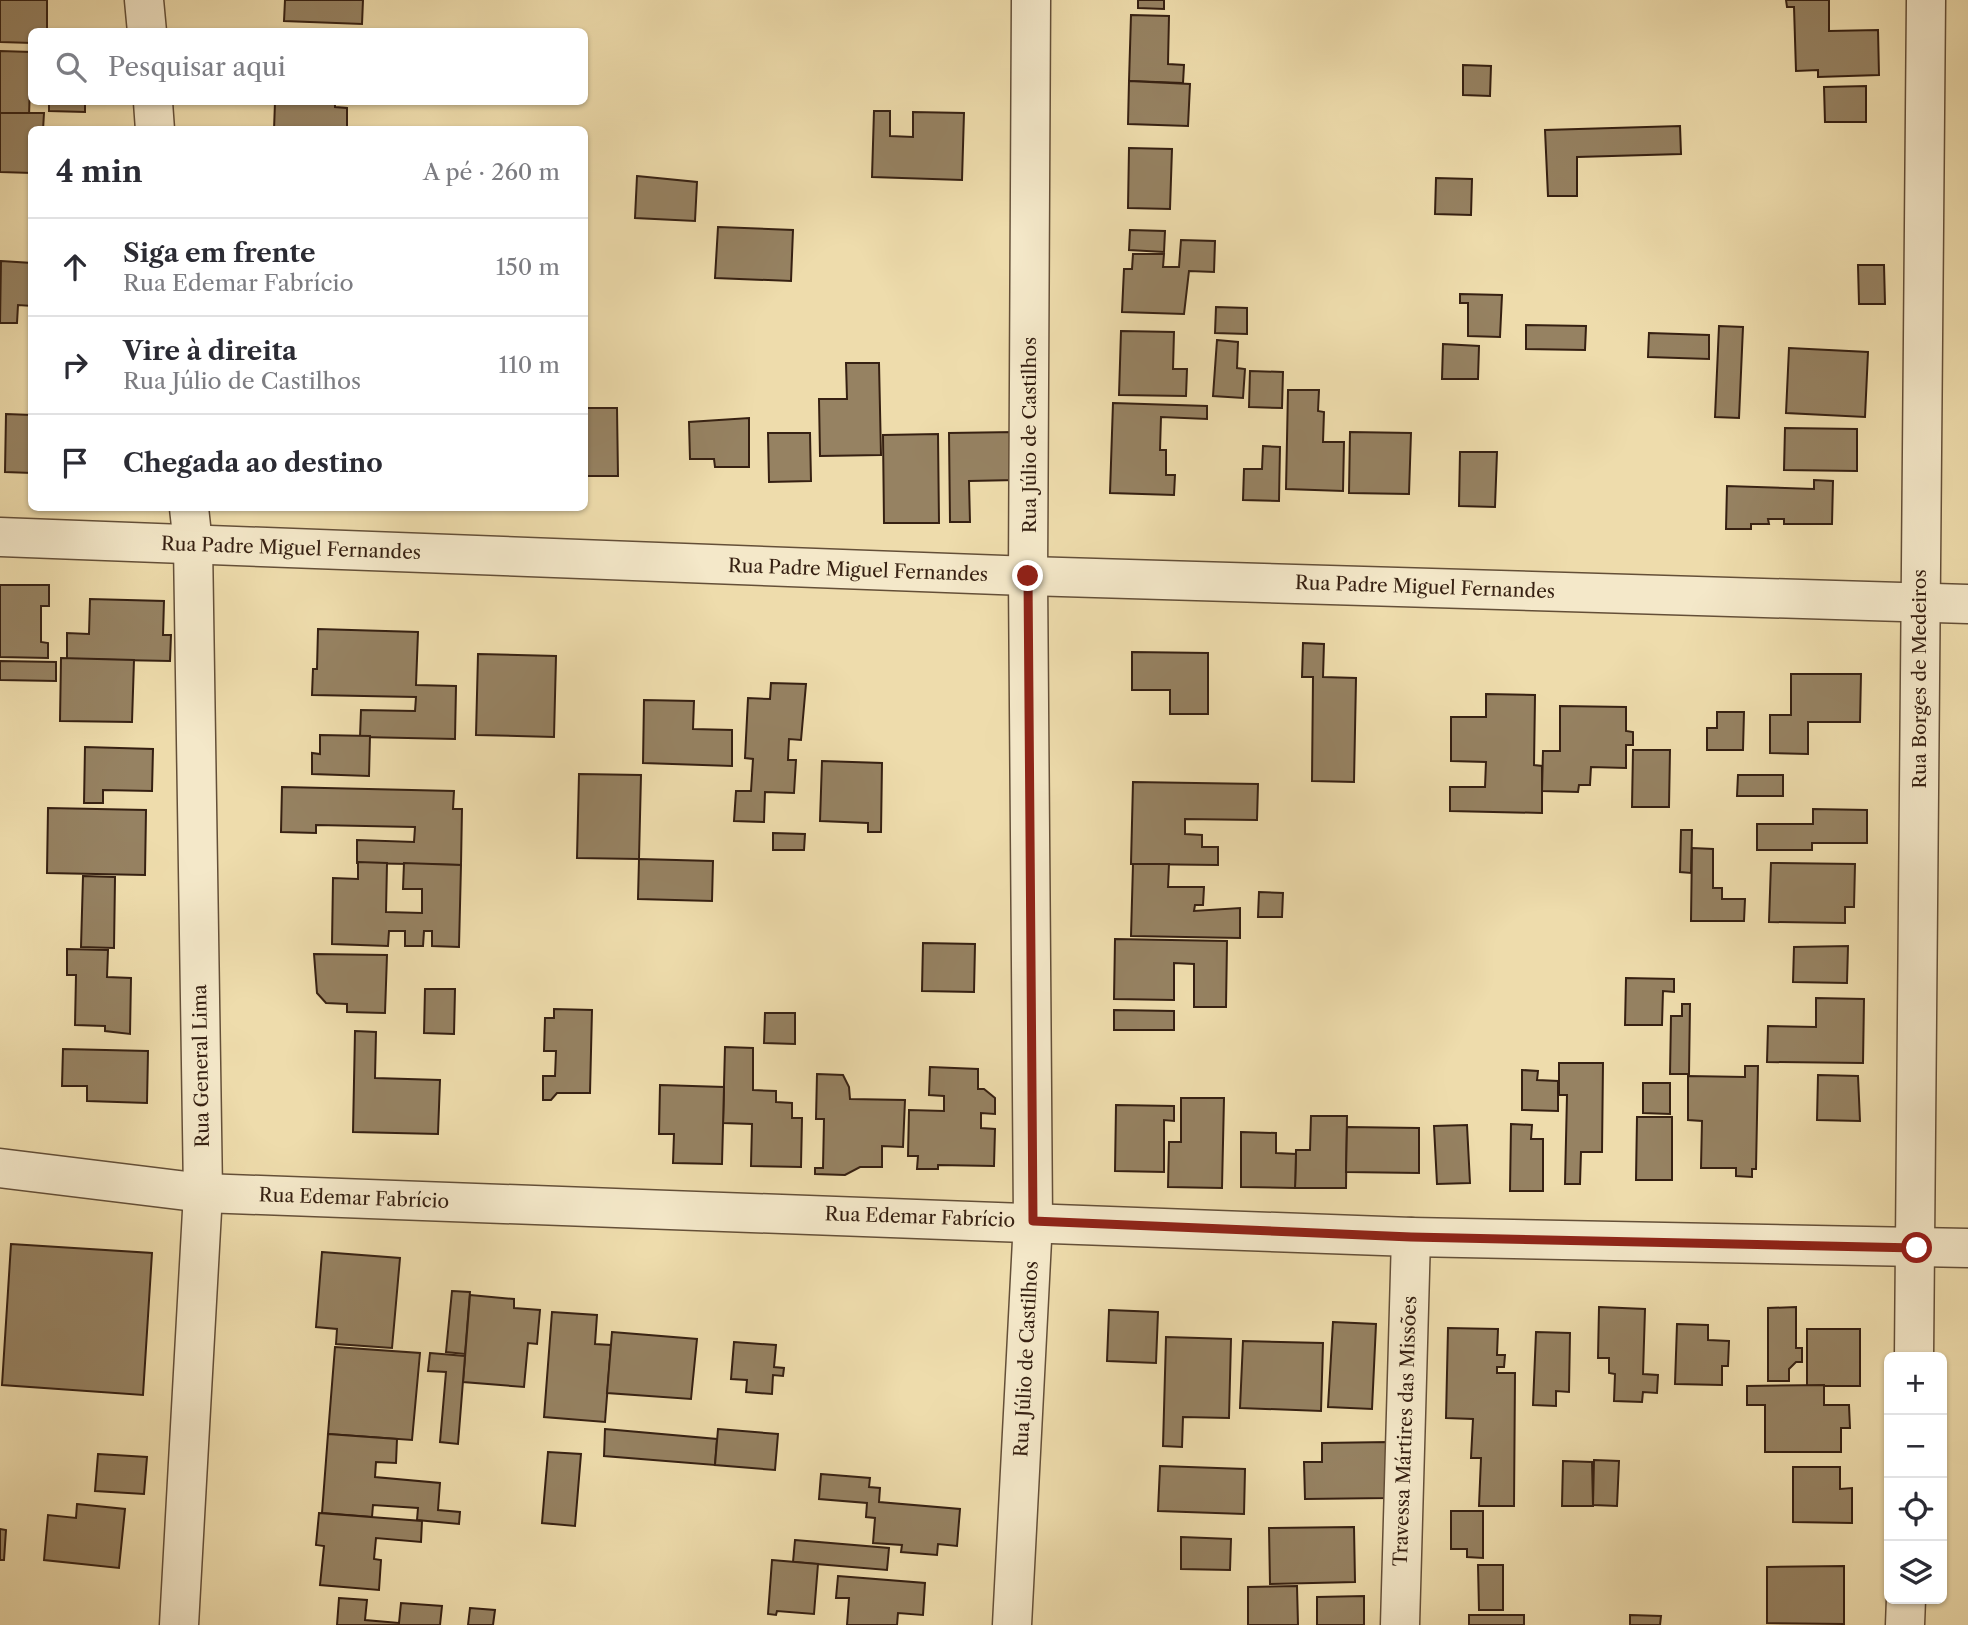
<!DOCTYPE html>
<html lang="pt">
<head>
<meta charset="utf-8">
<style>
	:root { --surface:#fff; --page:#f2f2f3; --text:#2b2b33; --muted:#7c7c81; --line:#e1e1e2 }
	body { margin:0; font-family:"Libre Caslon Text",serif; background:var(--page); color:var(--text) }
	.controls { position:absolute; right:21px; bottom:21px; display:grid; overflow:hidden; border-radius:10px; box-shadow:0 2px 5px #0004 }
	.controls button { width:63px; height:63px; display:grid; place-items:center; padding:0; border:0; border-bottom:2px solid var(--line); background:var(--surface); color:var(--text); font:35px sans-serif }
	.stop { position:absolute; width:21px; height:21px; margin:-16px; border:5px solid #8f2418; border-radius:50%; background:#fff }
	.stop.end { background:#8f2418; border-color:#fff; box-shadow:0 2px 7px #0008 }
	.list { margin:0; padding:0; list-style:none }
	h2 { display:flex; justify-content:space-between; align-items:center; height:91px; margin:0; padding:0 28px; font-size:30px }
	h2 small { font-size:23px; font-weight:400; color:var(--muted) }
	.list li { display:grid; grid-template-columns:46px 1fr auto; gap:21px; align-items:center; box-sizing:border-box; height:98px; padding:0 28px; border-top:2px solid var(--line) }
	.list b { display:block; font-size:26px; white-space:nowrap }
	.list p { margin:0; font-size:23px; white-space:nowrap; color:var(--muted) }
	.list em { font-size:23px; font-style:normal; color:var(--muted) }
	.icon { flex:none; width:38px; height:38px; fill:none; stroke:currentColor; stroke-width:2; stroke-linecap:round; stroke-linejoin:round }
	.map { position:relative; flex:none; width:1968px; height:1625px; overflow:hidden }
	.search { position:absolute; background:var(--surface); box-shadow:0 2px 5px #0004; left:28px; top:28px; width:560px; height:77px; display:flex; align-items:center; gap:18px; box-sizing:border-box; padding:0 24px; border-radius:10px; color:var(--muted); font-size:26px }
	.panel { position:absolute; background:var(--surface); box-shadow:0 2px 5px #0004; left:28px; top:126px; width:560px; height:385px; border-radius:10px }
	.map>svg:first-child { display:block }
	.building { fill:#968262; stroke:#362012; stroke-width:2 }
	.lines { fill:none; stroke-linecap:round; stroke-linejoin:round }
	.minor-casing { stroke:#644f38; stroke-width:41 }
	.minor { stroke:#f4e8c9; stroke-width:38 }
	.route { stroke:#8f2418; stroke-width:9 }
	.labels { text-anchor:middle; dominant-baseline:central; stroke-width:6; stroke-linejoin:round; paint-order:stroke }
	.street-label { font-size:19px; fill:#362012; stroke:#f4e8c9 }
</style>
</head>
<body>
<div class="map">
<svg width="1968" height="1625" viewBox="0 0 1968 1625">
	<rect width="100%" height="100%" fill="#eedcac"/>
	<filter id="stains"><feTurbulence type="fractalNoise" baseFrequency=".00286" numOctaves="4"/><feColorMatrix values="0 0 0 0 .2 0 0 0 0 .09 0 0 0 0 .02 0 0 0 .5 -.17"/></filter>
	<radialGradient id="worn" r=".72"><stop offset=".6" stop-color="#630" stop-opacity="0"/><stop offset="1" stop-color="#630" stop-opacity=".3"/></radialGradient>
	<!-- building -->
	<g class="building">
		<polygon points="0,0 47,0 47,32 32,32 32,43 0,42"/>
		<polygon points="285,0 363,0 362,24 284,21"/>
		<polygon points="1138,0 1164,0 1164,9 1138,8"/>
		<polygon points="1786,0 1829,0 1829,31 1878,30 1879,75 1818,77 1818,70 1796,71 1794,7 1787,7"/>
		<polygon points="1131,15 1169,16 1168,64 1184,65 1183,83 1129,81"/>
		<polygon points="0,51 31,52 29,116 0,115"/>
		<polygon points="1463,65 1491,66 1490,96 1463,95"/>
		<polygon points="1129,81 1190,84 1188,126 1128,124"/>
		<polygon points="1866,86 1866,122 1825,122 1824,87"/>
		<polygon points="49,102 85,102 85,112 49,111"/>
		<polygon points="275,102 335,102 335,107 347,108 347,129 274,130"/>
		<polygon points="874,111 890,111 890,136 913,137 913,112 964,113 962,180 872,177"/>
		<polygon points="0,113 44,113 43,130 32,130 32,173 0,172"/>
		<polygon points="1680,126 1681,154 1577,157 1577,196 1548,196 1545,130"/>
		<polygon points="1129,148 1172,149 1170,209 1128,208"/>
		<polygon points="637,176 697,182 695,221 635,218"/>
		<polygon points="1436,178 1472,179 1471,215 1435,214"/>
		<polygon points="718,227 793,230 791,281 715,278"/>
		<polygon points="1130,230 1165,231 1164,252 1129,250"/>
		<polygon points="1181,240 1215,241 1214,272 1189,271 1184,314 1122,312 1124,269 1132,269 1133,254 1164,254 1163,267 1179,267"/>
		<polygon points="1,261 32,263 32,306 18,305 17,323 0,323"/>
		<polygon points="1858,265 1884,265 1885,304 1859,304"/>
		<polygon points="1460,294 1502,295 1500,337 1468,336 1468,303 1460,303"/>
		<polygon points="1216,307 1247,308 1247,334 1215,333"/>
		<polygon points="1526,325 1586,326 1585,350 1526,349"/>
		<polygon points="1719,326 1743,327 1739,418 1715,417"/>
		<polygon points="1121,331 1174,332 1173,369 1187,369 1186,396 1119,395"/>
		<polygon points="1649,333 1709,335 1709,359 1648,357"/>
		<polygon points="1217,340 1238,342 1237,368 1245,369 1243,398 1213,396"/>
		<polygon points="1443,344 1479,346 1478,379 1442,379"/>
		<polygon points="1789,348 1868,352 1865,417 1786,413"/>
		<polygon points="846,363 879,363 881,455 820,456 819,399 847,399"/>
		<polygon points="1250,371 1283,372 1282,408 1249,407"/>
		<polygon points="1288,390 1319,390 1318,411 1324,412 1323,442 1344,442 1343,491 1286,489"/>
		<polygon points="1113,403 1207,406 1207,419 1161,417 1160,450 1166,450 1166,475 1175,475 1174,495 1110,493"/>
		<polygon points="584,408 617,408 618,476 584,476"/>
		<polygon points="6,414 32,415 32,473 5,472"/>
		<polygon points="749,418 749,467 715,467 714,459 690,459 689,422"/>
		<polygon points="1785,428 1857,429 1857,471 1784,470"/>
		<polygon points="1015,432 1016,480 969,481 970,522 950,522 949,433"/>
		<polygon points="1350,432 1411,433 1409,494 1349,493"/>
		<polygon points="768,433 810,433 811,481 769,482"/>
		<polygon points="938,434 939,523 884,523 883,435"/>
		<polygon points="1263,446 1280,447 1279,501 1243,500 1244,469 1262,469"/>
		<polygon points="1460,452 1497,452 1495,507 1459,506"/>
		<polygon points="1814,480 1833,481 1832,524 1784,524 1784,519 1768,519 1769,524 1751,524 1751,529 1726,529 1727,486 1814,489"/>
		<polygon points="0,585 49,585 49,606 41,606 41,642 48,643 48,658 0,657"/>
		<polygon points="90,599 164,601 163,635 171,635 170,661 67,659 67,633 89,634"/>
		<polygon points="318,629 418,632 416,685 456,686 455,739 360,737 361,710 415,711 416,697 312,695 313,669 317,669"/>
		<polygon points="1303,643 1324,644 1323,677 1356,678 1354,782 1312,781 1313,677 1302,677"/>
		<polygon points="1132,652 1208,653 1208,714 1170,714 1170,690 1132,690"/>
		<polygon points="478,654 556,656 554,737 476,735"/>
		<polygon points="61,658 134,660 132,722 60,721"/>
		<polygon points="0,661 56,662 56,681 0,680"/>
		<polygon points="1791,674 1861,674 1860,722 1808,722 1808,754 1770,753 1770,715 1791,715"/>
		<polygon points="771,683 806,684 801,740 789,739 788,760 796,760 794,793 765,792 764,822 734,821 736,791 751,791 753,759 745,758 748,698 770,699"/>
		<polygon points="1486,694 1535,695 1534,765 1542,766 1542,813 1450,811 1450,787 1485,787 1486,762 1451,761 1451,717 1486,717"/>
		<polygon points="644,700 694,701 693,729 732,730 732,766 643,763"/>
		<polygon points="1560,706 1626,707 1626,731 1633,732 1633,745 1626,745 1626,768 1591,767 1590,785 1579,785 1578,792 1542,791 1543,751 1560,751"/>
		<polygon points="1717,712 1744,712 1743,750 1707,750 1707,728 1717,728"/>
		<polygon points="320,735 370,736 369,776 312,774 312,753 320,754"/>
		<polygon points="85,747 153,749 152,791 103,790 103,803 84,803"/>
		<polygon points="1633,750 1670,750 1669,807 1632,807"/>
		<polygon points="822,761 882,763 881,832 868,832 868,823 820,821"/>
		<polygon points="579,774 641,775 639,859 577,858"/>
		<polygon points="1738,775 1783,775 1783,796 1737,796"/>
		<polygon points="1133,782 1258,784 1257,820 1185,819 1185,834 1202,835 1202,847 1218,847 1218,865 1131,864"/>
		<polygon points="282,787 454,791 453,809 462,809 461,865 357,863 357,840 414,842 415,827 316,825 316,833 281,832"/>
		<polygon points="48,808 146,810 145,875 47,873"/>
		<polygon points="1813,809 1867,810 1867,843 1812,843 1812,850 1757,850 1757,824 1813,824"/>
		<polygon points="1681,830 1692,830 1691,873 1680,872"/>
		<polygon points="773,833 805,834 804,850 773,850"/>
		<polygon points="1692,848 1713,849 1713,888 1722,888 1722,899 1745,899 1744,921 1691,921"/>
		<polygon points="639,859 713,861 712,901 638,899"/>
		<polygon points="358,862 387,863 386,912 422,913 422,889 403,889 404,863 461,865 459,947 432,946 432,931 424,931 423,946 405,946 405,931 389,931 388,946 332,944 333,878 358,879"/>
		<polygon points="1771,863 1855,864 1854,907 1845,907 1845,923 1769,922"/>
		<polygon points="1133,864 1169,864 1168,887 1204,887 1203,905 1195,905 1194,911 1240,908 1240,938 1131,936"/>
		<polygon points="83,876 115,877 114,948 81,947"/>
		<polygon points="1259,892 1283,893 1282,917 1258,917"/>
		<polygon points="1115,939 1227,941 1226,1007 1194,1007 1194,964 1174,963 1174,1000 1114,999"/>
		<polygon points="923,943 975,944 974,992 922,991"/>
		<polygon points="1848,946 1847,983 1793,982 1794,947"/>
		<polygon points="67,949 108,950 107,977 131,978 130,1034 105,1031 105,1026 75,1025 76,975 67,975"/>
		<polygon points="314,954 387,955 385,1013 347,1012 347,1004 326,1003 317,993"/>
		<polygon points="1626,978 1674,979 1674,992 1663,991 1662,1025 1625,1025"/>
		<polygon points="425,989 455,989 454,1034 424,1033"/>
		<polygon points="1816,998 1864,999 1863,1063 1767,1062 1768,1026 1816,1027"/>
		<polygon points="1682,1004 1690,1004 1689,1074 1670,1074 1671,1016 1682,1016"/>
		<polygon points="554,1009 592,1010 590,1093 557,1093 551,1100 543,1100 543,1076 555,1076 556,1051 544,1051 545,1018 554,1018"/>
		<polygon points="1114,1010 1174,1011 1174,1030 1114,1030"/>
		<polygon points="765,1013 795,1013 795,1044 764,1043"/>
		<polygon points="355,1031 376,1032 375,1078 440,1080 438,1134 353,1132"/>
		<polygon points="725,1047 753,1048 753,1090 776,1091 776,1102 792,1103 792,1118 802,1118 801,1167 751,1166 752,1124 723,1123"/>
		<polygon points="63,1049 148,1051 147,1103 87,1101 87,1086 62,1086"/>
		<polygon points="1559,1063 1603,1063 1602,1152 1581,1152 1580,1184 1565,1184 1567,1095 1559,1095"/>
		<polygon points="1745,1066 1758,1066 1756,1169 1752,1169 1752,1177 1736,1176 1736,1168 1701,1168 1702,1121 1688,1120 1688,1076 1745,1077"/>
		<polygon points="930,1067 978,1069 978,1089 984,1089 995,1098 995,1114 981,1113 981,1128 995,1129 994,1166 938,1165 938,1169 917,1169 918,1156 908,1156 909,1110 944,1111 944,1096 929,1095"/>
		<polygon points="1522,1070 1538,1071 1537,1080 1558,1081 1558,1111 1522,1110"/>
		<polygon points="817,1074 843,1075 849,1087 850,1099 905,1100 903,1147 882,1146 882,1167 860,1167 845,1175 815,1174 815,1168 823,1168 824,1119 816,1119"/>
		<polygon points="1818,1075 1858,1076 1860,1121 1817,1120"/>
		<polygon points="1643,1083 1670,1083 1670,1114 1643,1113"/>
		<polygon points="660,1085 724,1087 722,1164 673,1163 674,1134 659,1134"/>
		<polygon points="1181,1098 1224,1098 1222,1188 1168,1187 1169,1142 1181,1142"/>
		<polygon points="1116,1105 1174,1106 1174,1121 1164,1120 1164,1172 1115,1171"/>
		<polygon points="1311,1116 1347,1116 1346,1188 1295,1188 1296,1150 1310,1150"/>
		<polygon points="1637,1117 1672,1117 1672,1180 1636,1180"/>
		<polygon points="1511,1124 1532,1125 1531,1139 1543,1139 1543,1191 1510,1191"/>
		<polygon points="1467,1125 1470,1183 1437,1184 1434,1126"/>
		<polygon points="1347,1127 1419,1128 1419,1173 1346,1172"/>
		<polygon points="1241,1132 1276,1133 1276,1153 1296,1154 1295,1188 1241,1187"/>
		<polygon points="11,1244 152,1253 143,1395 2,1385"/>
		<polygon points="322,1252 400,1258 392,1348 336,1344 337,1329 316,1327"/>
		<polygon points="452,1291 470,1292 465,1354 446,1352"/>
		<polygon points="470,1295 514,1299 514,1308 540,1310 537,1344 528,1343 524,1387 463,1382"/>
		<polygon points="1599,1307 1645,1309 1643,1374 1658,1375 1657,1393 1643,1392 1642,1402 1614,1401 1615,1374 1609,1373 1609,1358 1598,1358"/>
		<polygon points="1796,1307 1796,1348 1802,1348 1802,1362 1796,1362 1789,1369 1789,1381 1768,1381 1768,1308"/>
		<polygon points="1109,1310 1158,1312 1156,1363 1107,1361"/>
		<polygon points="552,1312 597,1315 595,1344 611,1345 605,1422 544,1417"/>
		<polygon points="1333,1322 1376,1324 1372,1409 1328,1407"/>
		<polygon points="1677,1324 1708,1325 1708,1340 1729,1341 1728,1366 1722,1366 1722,1385 1675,1384"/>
		<polygon points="1448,1328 1498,1329 1497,1355 1505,1355 1504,1367 1497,1367 1497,1373 1515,1373 1514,1506 1479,1506 1481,1458 1471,1458 1473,1419 1446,1418"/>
		<rect x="1807" y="1329" width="53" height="57"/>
		<polygon points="612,1332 697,1339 691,1399 607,1393"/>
		<polygon points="1536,1332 1570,1333 1569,1392 1556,1391 1556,1406 1533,1405"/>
		<polygon points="1166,1337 1231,1339 1229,1418 1183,1417 1182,1447 1163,1446"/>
		<polygon points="1243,1341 1323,1343 1321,1411 1240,1408"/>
		<polygon points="734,1342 776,1345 774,1367 784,1368 783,1376 773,1375 772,1394 746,1392 747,1380 731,1379"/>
		<polygon points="335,1347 420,1353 412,1440 328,1434"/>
		<polygon points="430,1353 465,1356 458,1444 440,1442 446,1372 428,1371"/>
		<polygon points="1824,1385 1824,1405 1849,1405 1850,1428 1841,1428 1841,1452 1765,1452 1765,1405 1747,1405 1747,1386"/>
		<polygon points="605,1429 717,1439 715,1465 604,1456"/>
		<polygon points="718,1429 778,1434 775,1470 715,1465"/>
		<polygon points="328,1434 397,1439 396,1463 376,1462 375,1477 440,1483 438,1510 460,1512 459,1524 417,1520 418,1508 373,1505 372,1517 322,1513"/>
		<polygon points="1388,1442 1389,1498 1305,1499 1304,1462 1322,1462 1322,1443"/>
		<polygon points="548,1452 581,1454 575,1526 542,1523"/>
		<polygon points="98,1454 147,1457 144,1494 95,1491"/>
		<polygon points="1594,1460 1619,1461 1617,1506 1593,1505"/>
		<polygon points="1563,1461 1592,1462 1593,1506 1562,1506"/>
		<polygon points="1160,1466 1245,1469 1244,1514 1158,1511"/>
		<polygon points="1793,1467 1840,1467 1840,1489 1852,1488 1852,1523 1793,1522"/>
		<polygon points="821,1474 870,1478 869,1487 880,1488 879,1502 960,1509 957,1546 938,1544 937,1555 901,1552 902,1545 873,1543 875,1518 866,1517 867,1503 819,1499"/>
		<polygon points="77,1504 125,1509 119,1568 44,1560 48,1515 76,1518"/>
		<polygon points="1451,1511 1483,1511 1483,1558 1467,1557 1467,1549 1451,1549"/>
		<polygon points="319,1513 422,1521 421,1542 376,1538 374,1559 381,1560 379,1590 320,1585 324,1546 316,1545"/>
		<polygon points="1354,1527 1355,1582 1270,1584 1269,1528"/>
		<polygon points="0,1529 6,1530 4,1560 0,1560"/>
		<polygon points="1181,1537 1231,1539 1230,1570 1181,1569"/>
		<polygon points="795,1540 889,1548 887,1570 793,1562"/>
		<polygon points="772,1560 818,1564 814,1614 777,1611 776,1615 768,1614"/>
		<polygon points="1478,1565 1503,1565 1503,1610 1479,1610"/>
		<polygon points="1844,1566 1844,1624 1767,1623 1767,1567"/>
		<polygon points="838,1576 925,1583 923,1615 898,1613 897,1625 847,1625 849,1598 836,1598"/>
		<polygon points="1297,1586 1298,1625 1248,1625 1248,1587"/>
		<polygon points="1364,1596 1364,1625 1317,1625 1317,1597"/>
		<polygon points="339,1598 367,1600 365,1620 399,1623 401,1603 442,1606 440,1625 337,1625"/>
		<polygon points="470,1608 495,1610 493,1625 468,1625"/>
		<rect x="1469" y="1615" width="55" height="10"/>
		<polygon points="1630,1615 1661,1616 1660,1625 1630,1625"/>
	</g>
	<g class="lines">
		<!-- minor casing -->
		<g class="minor-casing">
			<g id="minor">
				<polyline points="144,0 147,32"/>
				<polyline points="153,102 155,130"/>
				<polyline points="0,537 1028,576 1968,604"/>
				<polyline points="0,1168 203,1193 1411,1237 1968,1248"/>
				<polyline points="1914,1357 1926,0"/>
				<polyline points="179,1625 203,1193 193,544 189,508"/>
				<polyline points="1012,1625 1033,1221 1028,576 1031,0"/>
				<polyline points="1400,1625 1411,1237"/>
				<polyline points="1905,1625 1906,1599"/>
			</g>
		</g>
		<!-- minor -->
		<use href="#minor" class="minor"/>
	</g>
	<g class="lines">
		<!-- route -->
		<polyline class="route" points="1028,576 1033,1221 1411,1237 1917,1248"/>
	</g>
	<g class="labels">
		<!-- street labels -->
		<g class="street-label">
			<text transform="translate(1029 435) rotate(-90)">Rua Júlio de Castilhos</text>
			<text transform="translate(291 548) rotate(2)">Rua Padre Miguel Fernandes</text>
			<text transform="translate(858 570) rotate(2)">Rua Padre Miguel Fernandes</text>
			<text transform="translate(1425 587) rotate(2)">Rua Padre Miguel Fernandes</text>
			<text transform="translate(1919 679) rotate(-90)">Rua Borges de Medeiros</text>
			<text transform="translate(201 1066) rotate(-91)">Rua General Lima</text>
			<text transform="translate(354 1198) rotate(2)">Rua Edemar Fabrício</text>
			<text transform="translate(920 1217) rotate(2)">Rua Edemar Fabrício</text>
			<text transform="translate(1026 1359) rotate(-87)">Rua Júlio de Castilhos</text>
			<text transform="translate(1405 1431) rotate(-88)">Travessa Mártires das Missões</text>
		</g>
	</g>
	<rect width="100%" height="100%" filter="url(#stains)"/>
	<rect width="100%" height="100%" fill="url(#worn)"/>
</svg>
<div class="controls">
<button>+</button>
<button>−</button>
<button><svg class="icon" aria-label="locate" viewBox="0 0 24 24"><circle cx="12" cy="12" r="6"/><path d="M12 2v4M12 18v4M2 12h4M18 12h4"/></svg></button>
<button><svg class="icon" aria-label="layers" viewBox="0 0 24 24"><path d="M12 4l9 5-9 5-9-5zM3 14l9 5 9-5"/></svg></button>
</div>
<div class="stop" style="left:1917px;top:1248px"></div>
<div class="stop end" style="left:1028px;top:576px"></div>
<div class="search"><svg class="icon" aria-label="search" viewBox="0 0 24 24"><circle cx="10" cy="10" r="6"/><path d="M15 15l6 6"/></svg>Pesquisar aqui</div>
<section class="panel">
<h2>4 min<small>A pé · 260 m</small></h2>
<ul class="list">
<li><svg class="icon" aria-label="ahead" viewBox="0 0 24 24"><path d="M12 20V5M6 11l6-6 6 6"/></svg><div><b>Siga em frente</b><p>Rua Edemar Fabrício</p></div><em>150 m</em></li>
<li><svg class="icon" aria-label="right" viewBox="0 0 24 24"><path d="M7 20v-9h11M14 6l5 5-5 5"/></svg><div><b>Vire à direita</b><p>Rua Júlio de Castilhos</p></div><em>110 m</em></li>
<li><svg class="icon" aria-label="arrive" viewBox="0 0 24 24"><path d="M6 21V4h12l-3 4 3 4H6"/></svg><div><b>Chegada ao destino</b></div></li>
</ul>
</section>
</div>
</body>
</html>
